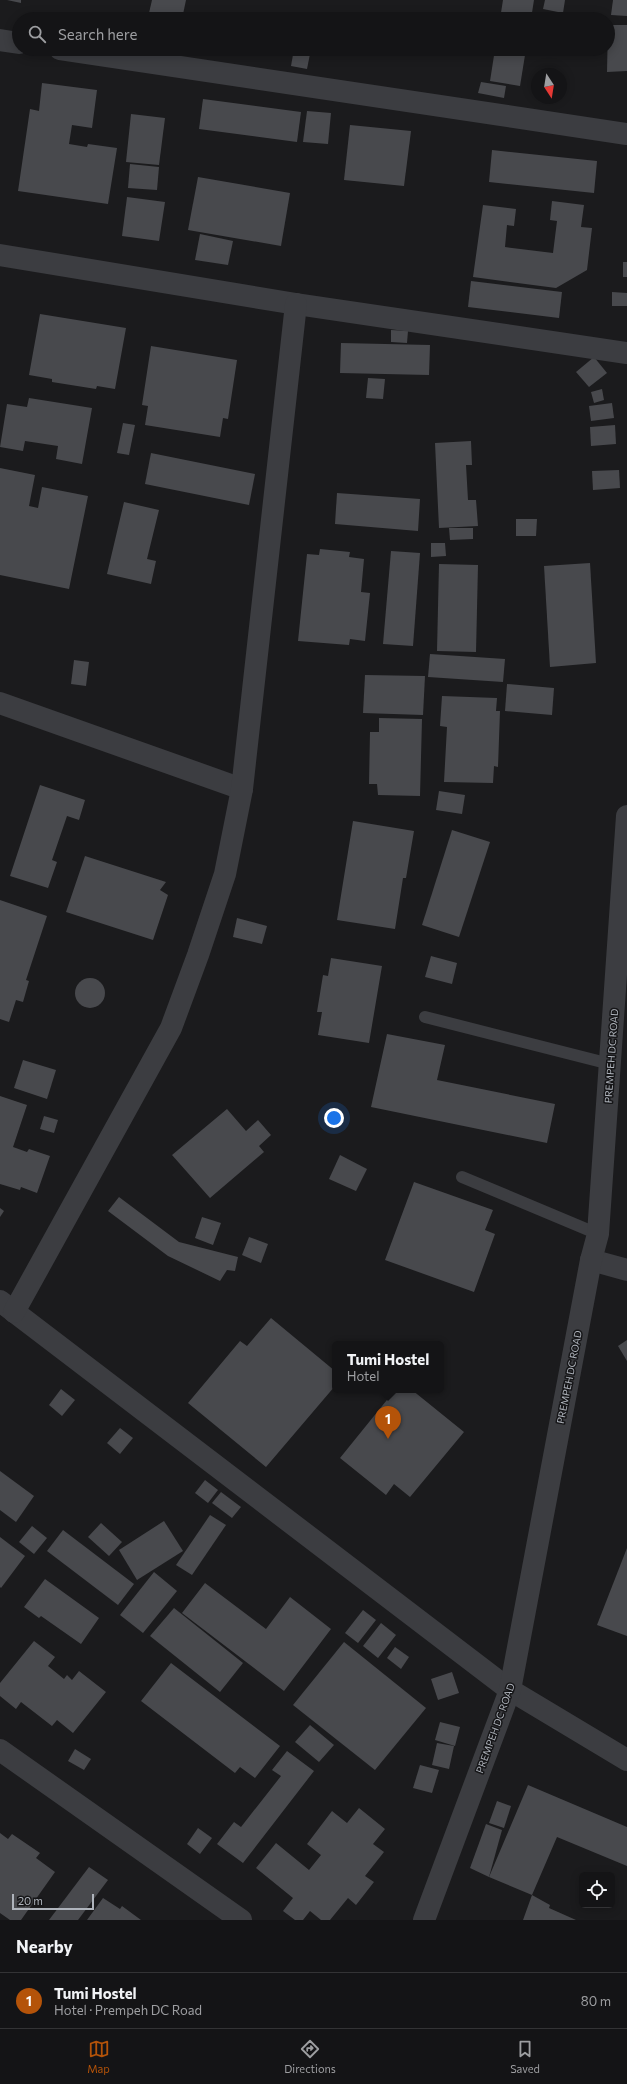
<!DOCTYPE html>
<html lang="en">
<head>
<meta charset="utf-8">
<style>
	:root { --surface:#141416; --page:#212123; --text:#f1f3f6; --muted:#9d9ea1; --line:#333335; --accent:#b45309 }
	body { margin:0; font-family:Commissioner,sans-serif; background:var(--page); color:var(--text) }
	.controls { position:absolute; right:12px; bottom:12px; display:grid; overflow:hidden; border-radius:6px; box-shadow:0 2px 10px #0003 }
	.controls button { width:36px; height:36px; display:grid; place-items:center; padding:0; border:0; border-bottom:1px solid var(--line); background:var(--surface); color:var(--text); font:20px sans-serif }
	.compass { position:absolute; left:531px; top:68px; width:36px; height:36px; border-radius:50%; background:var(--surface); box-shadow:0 2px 10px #0003; rotate:168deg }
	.scale { position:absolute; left:12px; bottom:10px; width:82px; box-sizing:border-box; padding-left:4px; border:2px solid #aeb3bb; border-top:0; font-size:11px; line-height:14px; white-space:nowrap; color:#aeb3bb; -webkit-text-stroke:3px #161618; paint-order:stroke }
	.you { position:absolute; left:334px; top:1118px; width:14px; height:14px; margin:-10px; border:3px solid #fff; border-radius:50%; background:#1a73e8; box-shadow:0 0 0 6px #1a73e833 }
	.badge { display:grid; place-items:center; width:26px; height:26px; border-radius:50%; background:var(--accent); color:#fff; font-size:13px; font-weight:700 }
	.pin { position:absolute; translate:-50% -33px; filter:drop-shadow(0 1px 2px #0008) }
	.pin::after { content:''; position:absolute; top:21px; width:14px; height:12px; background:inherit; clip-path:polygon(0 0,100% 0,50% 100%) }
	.popup { position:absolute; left:332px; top:1341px; width:112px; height:52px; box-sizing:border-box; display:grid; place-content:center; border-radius:6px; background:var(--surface); filter:drop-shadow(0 1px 3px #0005); font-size:13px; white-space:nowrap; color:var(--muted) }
	.popup b { font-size:15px; color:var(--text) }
	.popup::after { content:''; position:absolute; left:50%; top:100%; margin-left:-8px; border:8px solid transparent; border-top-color:var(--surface) }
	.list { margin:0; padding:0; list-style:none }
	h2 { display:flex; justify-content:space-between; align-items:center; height:52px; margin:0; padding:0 16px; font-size:17px }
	h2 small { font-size:13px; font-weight:400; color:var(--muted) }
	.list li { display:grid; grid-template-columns:26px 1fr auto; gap:12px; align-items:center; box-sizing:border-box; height:56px; padding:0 16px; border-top:1px solid var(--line) }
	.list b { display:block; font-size:15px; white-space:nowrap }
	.list p { margin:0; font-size:13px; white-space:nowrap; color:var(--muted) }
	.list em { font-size:13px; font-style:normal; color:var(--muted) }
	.icon { flex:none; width:22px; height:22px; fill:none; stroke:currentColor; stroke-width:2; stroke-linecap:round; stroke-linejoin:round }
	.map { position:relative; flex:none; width:627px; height:1920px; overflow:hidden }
	.search { position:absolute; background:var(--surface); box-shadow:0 2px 10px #0003; left:12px; right:12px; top:12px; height:44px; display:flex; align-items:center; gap:10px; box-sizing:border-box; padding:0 14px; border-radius:22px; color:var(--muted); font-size:15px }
	.sheet { height:108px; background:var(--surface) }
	nav { display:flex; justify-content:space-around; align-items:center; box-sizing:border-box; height:56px; border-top:1px solid var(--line); background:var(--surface); font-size:11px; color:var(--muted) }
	nav a { display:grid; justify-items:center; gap:2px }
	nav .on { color:var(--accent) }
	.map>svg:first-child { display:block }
	.building { fill:#48494d }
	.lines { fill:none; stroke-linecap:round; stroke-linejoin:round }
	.lane { stroke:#3c3d41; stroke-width:12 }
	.street { stroke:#3c3d41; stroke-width:22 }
	.labels { text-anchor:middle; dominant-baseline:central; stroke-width:3; stroke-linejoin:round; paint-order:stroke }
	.street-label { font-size:10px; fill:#aeb3bb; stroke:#161618 }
</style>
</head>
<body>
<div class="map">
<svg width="627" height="1920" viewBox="0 0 627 1920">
	<rect width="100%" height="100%" fill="#1b1b1d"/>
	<!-- building -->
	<g class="building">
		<polygon points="7,0 21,0 21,3"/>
		<polygon points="152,0 186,0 182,19 149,13"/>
		<polygon points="503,0 534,0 531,19 500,19"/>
		<polygon points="545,0 565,0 563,13 543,9"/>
		<polygon points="613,0 627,0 627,16 611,15"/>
		<polygon points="608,25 627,25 627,71 607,72"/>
		<polygon points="294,49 311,49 307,69 291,66"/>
		<polygon points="495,49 526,49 520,86 490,81"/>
		<polygon points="481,82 506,86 504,98 478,93"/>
		<polygon points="42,83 97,90 92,128 72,125 69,144 87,147 88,144 117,148 108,204 18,191 30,109 39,111"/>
		<polygon points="203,99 301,112 297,142 199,129"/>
		<polygon points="307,111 331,113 328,144 303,142"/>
		<polygon points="131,114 165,118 159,165 126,162"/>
		<polygon points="350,125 411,131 404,186 344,180"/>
		<polygon points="492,150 597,161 594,193 489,182"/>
		<polygon points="130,164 159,167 157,190 128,188"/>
		<polygon points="198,177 290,193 281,246 188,230"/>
		<polygon points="127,197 165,202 159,241 122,236"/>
		<polygon points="552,201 584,205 581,227 592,228 587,270 556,288 473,277 483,205 516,209 514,226 507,225 505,247 553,253 557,221 550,220"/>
		<polygon points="200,234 233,241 228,265 195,260"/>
		<rect x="623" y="262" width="4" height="15"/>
		<polygon points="471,281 562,292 559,318 468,307"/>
		<polygon points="612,292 627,293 627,306 612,306"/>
		<polygon points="40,314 126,328 115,389 97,386 96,389 52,382 52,379 29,375"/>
		<polygon points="391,330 408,331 407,343 391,342"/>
		<polygon points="341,343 430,345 429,375 340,373"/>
		<polygon points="151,346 237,360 228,419 223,418 220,437 145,425 148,406 142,405"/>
		<polygon points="594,357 607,373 589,387 576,372"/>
		<polygon points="368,378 385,379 383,399 366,398"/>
		<polygon points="602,389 604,400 594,403 591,392"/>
		<polygon points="29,398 92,408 82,464 56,459 58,446 25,441 23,451 0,447 7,404 27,407"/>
		<polygon points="612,403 614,418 591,421 589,406"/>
		<polygon points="123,423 135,425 129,455 117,453"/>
		<polygon points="615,425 616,444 591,446 590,427"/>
		<polygon points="471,441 472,465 466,465 468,500 476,500 478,526 439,528 435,443"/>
		<polygon points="151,453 255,474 249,505 145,484"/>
		<polygon points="0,468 35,475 29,506 38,508 42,487 88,496 69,589 0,575"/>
		<polygon points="619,470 620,488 593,490 592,471"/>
		<polygon points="337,493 420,499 418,531 335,524"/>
		<polygon points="124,502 159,510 147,559 156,561 151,584 107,574"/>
		<polygon points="516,519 537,519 536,536 516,536"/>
		<polygon points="449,528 473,528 473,539 450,540"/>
		<polygon points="431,543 445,543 446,556 431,557"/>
		<polygon points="320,549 350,552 349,557 364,559 361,592 370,593 365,641 350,639 349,645 298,641 307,554 319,555"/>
		<polygon points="391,551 420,553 413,646 383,644"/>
		<polygon points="590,563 596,663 550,667 544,566"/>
		<polygon points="439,564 478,565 476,652 437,651"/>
		<polygon points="430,654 505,659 503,682 428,677"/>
		<polygon points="74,660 89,662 86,686 71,684"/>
		<polygon points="365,675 425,676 423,715 363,713"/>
		<polygon points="507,684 554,688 552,715 505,711"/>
		<polygon points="442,696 497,698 496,711 500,711 498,767 494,766 493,783 444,782 447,727 440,726"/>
		<polygon points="379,718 422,719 420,796 378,795 377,784 369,784 370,732 379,732"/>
		<polygon points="40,785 85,800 79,820 67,816 52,860 57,862 48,888 10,876"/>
		<polygon points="439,791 465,795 462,814 436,810"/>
		<polygon points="353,821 414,831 406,878 403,878 395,929 337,920"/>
		<polygon points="452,830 490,842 459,937 422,925"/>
		<polygon points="85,856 166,882 160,890 168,895 153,940 66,912"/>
		<polygon points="0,900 47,916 26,980 29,981 23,1002 16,1000 9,1022 0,1019"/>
		<polygon points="237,918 267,926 262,944 233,937"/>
		<polygon points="431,956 457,963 452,984 425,977"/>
		<polygon points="331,958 382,966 369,1043 318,1035 322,1012 317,1012 323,975 328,976"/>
		<circle cx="90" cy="993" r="15"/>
		<polygon points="387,1034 445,1045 437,1080 555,1104 547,1143 371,1107"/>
		<polygon points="23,1060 56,1070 47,1099 14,1088"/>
		<polygon points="0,1096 27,1105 13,1147 27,1152 29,1149 50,1156 37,1193 21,1187 20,1190 0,1184"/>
		<polygon points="227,1109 246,1131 258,1120 271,1135 259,1146 264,1152 210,1198 172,1155"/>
		<polygon points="44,1116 58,1120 54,1133 40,1129"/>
		<polygon points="340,1155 367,1169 356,1191 329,1179"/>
		<polygon points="414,1182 493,1210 485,1230 495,1234 474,1292 385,1260"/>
		<polygon points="119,1197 179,1242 238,1257 235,1271 227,1270 220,1281 168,1256 108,1211"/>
		<polygon points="0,1208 4,1211 0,1217"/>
		<polygon points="202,1217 221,1223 213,1245 195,1238"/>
		<polygon points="249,1237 268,1244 261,1263 242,1255"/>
		<polygon points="271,1318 335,1371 335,1386 266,1467 188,1403 240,1341 247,1346"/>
		<polygon points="627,1340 627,1361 618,1346"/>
		<polygon points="61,1389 75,1400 62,1416 49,1405"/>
		<polygon points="395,1390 412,1390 464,1432 410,1497 394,1484 386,1495 340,1458"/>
		<polygon points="120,1428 133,1438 120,1454 107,1443"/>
		<polygon points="0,1471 34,1496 16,1522 0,1510"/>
		<polygon points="205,1480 218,1490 208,1503 195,1493"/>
		<polygon points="221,1492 241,1507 232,1518 212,1503"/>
		<polygon points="210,1515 226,1525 192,1575 176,1565"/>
		<polygon points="164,1521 183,1551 137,1580 119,1550"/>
		<polygon points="101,1523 122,1542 109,1556 88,1537"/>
		<polygon points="32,1526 47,1538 34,1554 19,1542"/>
		<polygon points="63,1530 134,1584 118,1605 47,1551"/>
		<polygon points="0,1537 25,1556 1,1588 0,1587"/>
		<polygon points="627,1548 627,1636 597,1625"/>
		<polygon points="154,1572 177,1591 143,1633 120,1615"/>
		<polygon points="45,1579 99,1618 81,1644 41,1616 39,1618 24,1607"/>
		<polygon points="205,1583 266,1629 290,1597 331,1629 284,1691 182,1613"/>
		<polygon points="174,1608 243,1663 220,1692 150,1636"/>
		<polygon points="363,1610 376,1620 358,1643 345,1633"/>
		<polygon points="381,1623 396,1635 378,1658 363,1646"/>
		<polygon points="34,1641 55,1657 48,1666 64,1679 67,1675 72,1680 79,1671 106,1692 73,1733 57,1720 52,1726 21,1702 16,1709 0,1696 0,1683"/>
		<polygon points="344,1642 426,1708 375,1770 293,1705"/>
		<polygon points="395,1647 409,1657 401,1669 387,1658"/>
		<polygon points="171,1663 280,1746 255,1778 240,1767 235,1773 141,1701"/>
		<polygon points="452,1672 459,1693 438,1700 431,1679"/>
		<polygon points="440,1722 460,1727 455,1746 435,1740"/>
		<polygon points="310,1725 334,1745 319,1762 295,1742"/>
		<polygon points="437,1743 454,1746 449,1769 432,1765"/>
		<polygon points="75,1749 91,1759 84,1770 68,1761"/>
		<polygon points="287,1751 314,1771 243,1863 217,1844 234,1822 241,1827 281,1776 272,1770"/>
		<polygon points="420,1765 439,1770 432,1793 413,1788"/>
		<polygon points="528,1785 627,1827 627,1866 557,1837 532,1895 489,1877"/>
		<polygon points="497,1801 511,1806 504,1828 489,1823"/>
		<polygon points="359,1808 385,1829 373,1844 384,1852 365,1876 374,1882 356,1905 348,1898 330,1920 321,1920 310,1911 303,1920 295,1920 283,1911 293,1898 256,1868 276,1843 309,1870 321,1855 307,1844 332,1811 347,1823"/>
		<polygon points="486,1824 502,1830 489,1877 470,1868"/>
		<polygon points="198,1828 212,1838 200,1854 187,1844"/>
		<polygon points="0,1833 8,1839 12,1834 40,1853 36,1858 55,1872 21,1920 10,1920 0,1913"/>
		<polygon points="89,1867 108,1880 78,1920 49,1920"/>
		<polygon points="532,1895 550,1905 549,1908 576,1920 523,1920"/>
		<polygon points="103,1898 120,1909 122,1906 141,1920 87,1920"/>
	</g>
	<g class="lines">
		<!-- lane -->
		<g class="lane">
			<polyline points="425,1017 610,1064"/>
			<polyline points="462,1177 598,1234"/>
		</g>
		<!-- street -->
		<g class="street">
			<polyline points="0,40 19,43"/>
			<polyline points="60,49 627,134"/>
			<polyline points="0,255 296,304 627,353"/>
			<polyline points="0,703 242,789"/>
			<polyline points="591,1260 627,1270"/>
			<polyline points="0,1301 510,1690 627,1760"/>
			<polyline points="14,1312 171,1028 198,955 225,874 242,789 296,304"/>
			<polyline points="0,1750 241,1920"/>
			<polyline points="424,1920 510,1690 591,1260 598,1234 627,816"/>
		</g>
	</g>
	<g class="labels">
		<!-- street labels -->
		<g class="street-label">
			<text transform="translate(611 1056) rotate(-86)">PREMPEH DC ROAD</text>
			<text transform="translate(569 1377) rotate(-79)">PREMPEH DC ROAD</text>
			<text transform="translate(495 1728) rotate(-70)">PREMPEH DC ROAD</text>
		</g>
	</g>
</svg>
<div class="controls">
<button><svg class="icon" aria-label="locate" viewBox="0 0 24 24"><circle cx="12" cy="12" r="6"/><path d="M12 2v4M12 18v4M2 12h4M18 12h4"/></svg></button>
</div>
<svg class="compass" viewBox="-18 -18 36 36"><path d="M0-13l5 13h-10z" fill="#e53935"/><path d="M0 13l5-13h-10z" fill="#9d9ea1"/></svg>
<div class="scale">20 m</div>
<div class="you"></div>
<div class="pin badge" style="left:388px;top:1439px">1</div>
<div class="popup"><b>Tumi Hostel</b>Hotel</div>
<div class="search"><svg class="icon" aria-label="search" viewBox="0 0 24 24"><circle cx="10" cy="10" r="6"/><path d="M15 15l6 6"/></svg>Search here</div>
</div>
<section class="sheet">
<h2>Nearby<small></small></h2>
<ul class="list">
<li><span class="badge">1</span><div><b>Tumi Hostel</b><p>Hotel · Prempeh DC Road</p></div><em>80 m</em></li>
</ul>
</section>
<nav>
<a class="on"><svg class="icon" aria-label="map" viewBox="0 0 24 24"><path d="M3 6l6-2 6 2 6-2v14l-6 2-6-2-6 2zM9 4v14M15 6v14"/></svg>Map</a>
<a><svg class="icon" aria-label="directions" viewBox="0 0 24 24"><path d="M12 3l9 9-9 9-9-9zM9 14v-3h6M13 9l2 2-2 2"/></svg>Directions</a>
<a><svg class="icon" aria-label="saved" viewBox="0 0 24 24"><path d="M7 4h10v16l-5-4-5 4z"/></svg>Saved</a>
</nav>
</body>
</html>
